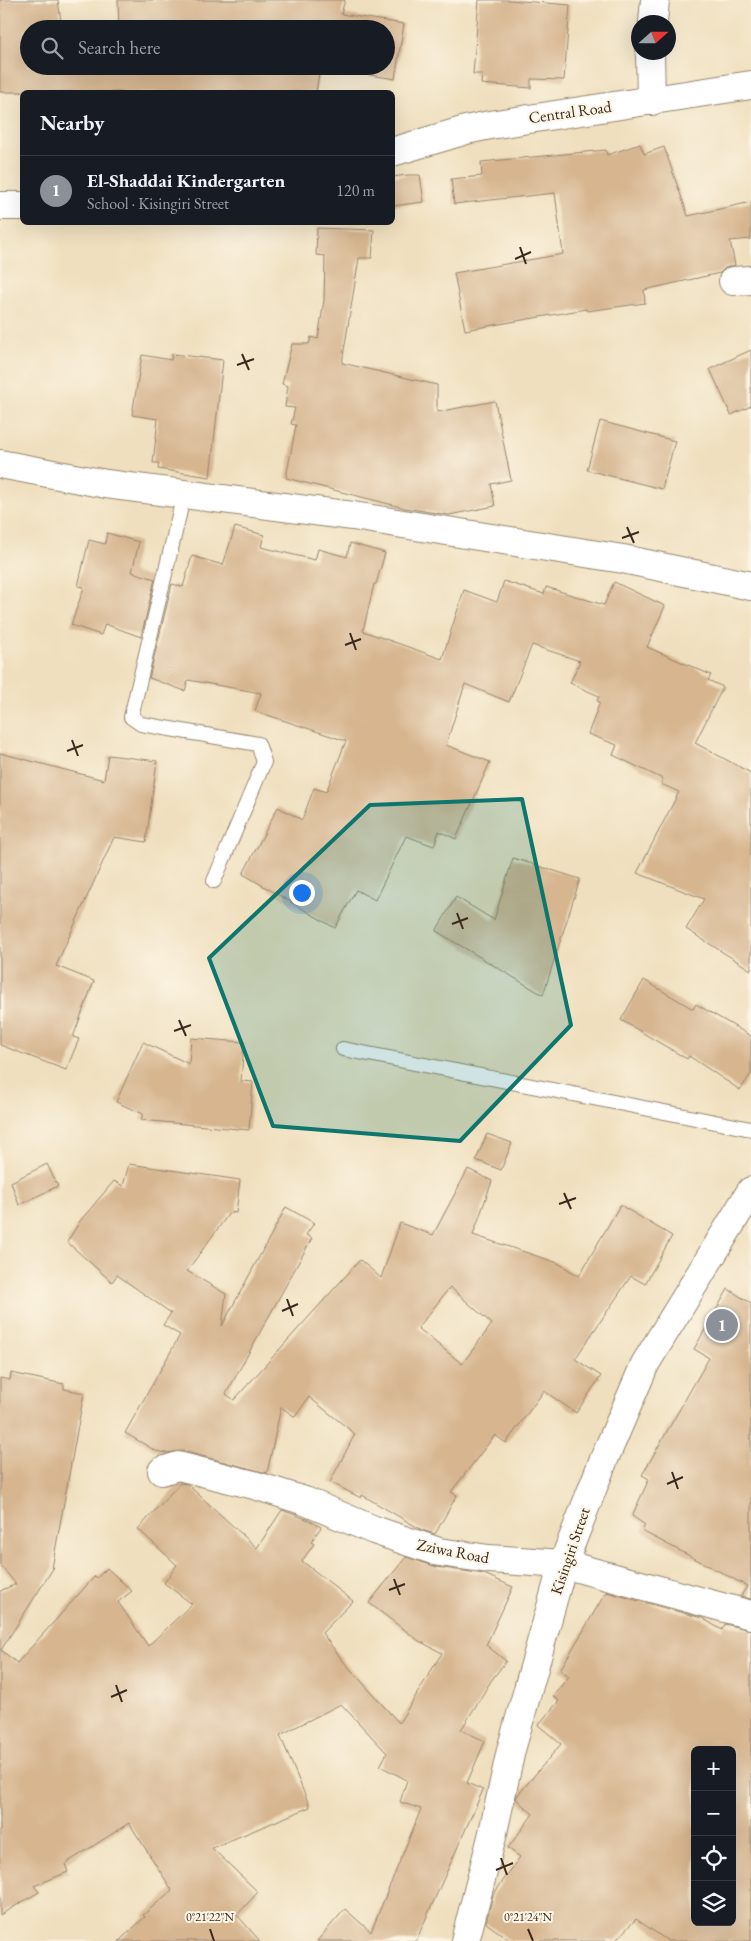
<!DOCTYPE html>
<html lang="en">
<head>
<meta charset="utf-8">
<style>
	:root { --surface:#171b24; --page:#20242c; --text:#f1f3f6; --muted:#9ea1a6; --line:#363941; --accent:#8c9099 }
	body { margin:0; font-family:"EB Garamond",serif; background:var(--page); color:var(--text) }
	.controls { position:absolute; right:15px; bottom:15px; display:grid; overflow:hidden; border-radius:8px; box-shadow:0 5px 20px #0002 }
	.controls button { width:45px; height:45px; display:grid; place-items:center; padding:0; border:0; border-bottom:1px solid var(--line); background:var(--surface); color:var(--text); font:25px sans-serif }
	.compass { position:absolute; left:631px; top:15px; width:45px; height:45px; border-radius:50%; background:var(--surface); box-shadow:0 5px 20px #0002; rotate:69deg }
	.you { position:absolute; left:301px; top:892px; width:18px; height:18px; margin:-12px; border:4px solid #fff; border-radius:50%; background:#1a73e8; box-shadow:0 0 0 8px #1a73e833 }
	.badge { display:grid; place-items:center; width:32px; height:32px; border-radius:50%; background:var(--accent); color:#fff; font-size:16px; font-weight:700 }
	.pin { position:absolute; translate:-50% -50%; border:2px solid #fff; box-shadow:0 1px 5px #0006 }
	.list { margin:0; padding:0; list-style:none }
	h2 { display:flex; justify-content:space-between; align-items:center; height:65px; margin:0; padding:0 20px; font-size:21px }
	h2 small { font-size:16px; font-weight:400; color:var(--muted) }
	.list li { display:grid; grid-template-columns:32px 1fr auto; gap:15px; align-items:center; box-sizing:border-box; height:70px; padding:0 20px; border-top:1px solid var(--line) }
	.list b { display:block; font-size:19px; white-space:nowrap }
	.list p { margin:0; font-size:16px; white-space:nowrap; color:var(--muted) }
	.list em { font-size:16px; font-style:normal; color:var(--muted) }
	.icon { flex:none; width:28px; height:28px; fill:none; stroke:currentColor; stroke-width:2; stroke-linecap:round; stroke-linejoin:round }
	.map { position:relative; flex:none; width:751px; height:1941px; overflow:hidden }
	.search { position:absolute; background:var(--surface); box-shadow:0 5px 20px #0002; left:20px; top:20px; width:375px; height:55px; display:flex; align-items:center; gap:12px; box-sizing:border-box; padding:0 18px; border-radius:28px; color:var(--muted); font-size:19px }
	.panel { position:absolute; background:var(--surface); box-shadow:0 5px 20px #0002; left:20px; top:90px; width:375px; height:135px; border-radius:8px }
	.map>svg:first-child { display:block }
	.building { fill:#d6b58f; fill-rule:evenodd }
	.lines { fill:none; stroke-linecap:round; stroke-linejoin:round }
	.service-casing { stroke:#95846e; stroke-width:16 }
	.minor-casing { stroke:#95846e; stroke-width:30 }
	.tertiary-casing { stroke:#95846e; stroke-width:30 }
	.service { stroke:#fff; stroke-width:14 }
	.minor { stroke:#fff; stroke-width:28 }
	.tertiary { stroke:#fff; stroke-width:28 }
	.marked { fill:#0f766e; fill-opacity:0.2; stroke:#0f766e; stroke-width:4; stroke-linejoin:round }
	.ticks { fill:none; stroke:#3b2a1e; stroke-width:2 }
	.labels { text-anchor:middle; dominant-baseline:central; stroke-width:4; stroke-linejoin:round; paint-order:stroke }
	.street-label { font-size:16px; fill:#3b2a1e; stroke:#fcf5e5 }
	.ticks-label { font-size:12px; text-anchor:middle; fill:#3b2a1e; stroke:#fcf5e5; stroke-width:4; stroke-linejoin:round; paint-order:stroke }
</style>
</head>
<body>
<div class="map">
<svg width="751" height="1941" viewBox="0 0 751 1941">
	<rect width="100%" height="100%" fill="#fcf5e5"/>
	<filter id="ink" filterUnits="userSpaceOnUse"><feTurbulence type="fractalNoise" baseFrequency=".02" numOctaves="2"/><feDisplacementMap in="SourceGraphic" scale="10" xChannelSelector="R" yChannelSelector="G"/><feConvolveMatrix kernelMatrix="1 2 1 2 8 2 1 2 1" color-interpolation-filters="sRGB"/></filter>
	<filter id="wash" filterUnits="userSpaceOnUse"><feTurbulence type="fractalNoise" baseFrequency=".0096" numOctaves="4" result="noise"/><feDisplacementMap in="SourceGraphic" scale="20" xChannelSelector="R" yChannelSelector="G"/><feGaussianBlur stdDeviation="1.12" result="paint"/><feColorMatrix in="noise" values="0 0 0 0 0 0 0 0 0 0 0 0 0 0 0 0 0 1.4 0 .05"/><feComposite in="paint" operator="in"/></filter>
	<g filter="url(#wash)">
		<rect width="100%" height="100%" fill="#efdfbe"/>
		<g id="blocks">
			<!-- building -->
			<g class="building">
				<polygon points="0,0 58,0 62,29 29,29 29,66 386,66 386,29 119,29 118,0 345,0 341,14 404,24 395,79 320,67 316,92 0,92"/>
				<polygon points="479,0 509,0 570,5 564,80 531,79 531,88 481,84 482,74 473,74"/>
				<polygon points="640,144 644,154 664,147 688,216 751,202 751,239 730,241 735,265 725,268 720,273 644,290 645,303 587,311 586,309 465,330 454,273 563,254 555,193 454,204 451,179 482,176 481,162 606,150 607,155"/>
				<polygon points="408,175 420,175 424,202 392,206 392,177"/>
				<polygon points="317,228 374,230 372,258 359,258 342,363 437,385 437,412 495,401 511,480 491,484 495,506 449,515 405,508 286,478 296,425 291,424 295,408 285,407 288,386 282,384 292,344 309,344 311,337 318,339 324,300 325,256 316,255"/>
				<polygon points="751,350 751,406 731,415 710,369"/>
				<polygon points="172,354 223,360 210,477 158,469 159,463 153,463 158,419 132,415 142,355 171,360"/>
				<polygon points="600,421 675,441 662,489 587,470"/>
				<polygon points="235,527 264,535 261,547 315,560 318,549 347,557 350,543 385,553 376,584 374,584 363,631 442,659 464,590 497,602 504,581 544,594 546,587 604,605 614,582 665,606 647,647 711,675 708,680 723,687 695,743 751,773 751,970 686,929 704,899 637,873 679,792 661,784 663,779 613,755 617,745 588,734 600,702 597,701 599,696 570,683 580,661 532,645 509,702 465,684 446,745 490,762 456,839 439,831 434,846 406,836 375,900 356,890 335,928 243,874 278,807 302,820 314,788 326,792 346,741 255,711 261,693 188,680 185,691 149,678 172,584 183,587 192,556 223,565"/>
				<polygon points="107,533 139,542 132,572 155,579 141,637 105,624 101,635 71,625 84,587 78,586 89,540 105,544"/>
				<polygon points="0,753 104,780 108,755 157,761 146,842 114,837 56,966 94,981 73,1037 79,1039 66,1070 0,1045"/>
				<polygon points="513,858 580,879 543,995 436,931 456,897 494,920"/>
				<polygon points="644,980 693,1009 696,1004 751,1036 751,1074 740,1090 689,1056 687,1059 621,1020"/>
				<polygon points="191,1038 244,1042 241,1081 253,1082 249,1130 141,1120 143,1114 116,1102 143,1042 189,1064"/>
				<polygon points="487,1134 512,1143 501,1170 476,1160"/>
				<polygon points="47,1164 58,1186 19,1205 11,1182"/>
				<path d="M 129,1164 L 240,1180 L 236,1213 L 230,1212 L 187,1271 L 226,1294 L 222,1326 L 286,1207 L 314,1223 L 306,1235 L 312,1238 L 226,1394 L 234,1400 L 360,1260 L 381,1278 L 400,1223 L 433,1235 L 468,1169 L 492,1181 L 473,1235 L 558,1263 L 579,1276 L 620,1205 L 672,1236 L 645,1284 L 631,1276 L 575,1359 L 601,1376 L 576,1413 L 544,1391 L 506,1443 L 495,1435 L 451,1492 L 457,1495 L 435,1534 L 422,1530 L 362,1495 L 361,1498 L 330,1482 L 355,1434 L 309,1397 L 295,1417 L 281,1407 L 267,1473 L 182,1451 L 166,1453 L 156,1451 L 125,1433 L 180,1335 L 163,1325 L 171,1313 L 117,1275 L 112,1282 L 67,1242 L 80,1221 L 114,1181 L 123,1186 ZM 450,1287 L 492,1324 L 462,1364 L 418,1328 Z"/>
				<polygon points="728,1289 751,1303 751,1599 741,1596 747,1586 642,1531 645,1525 632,1516 649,1479 642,1475 709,1358 694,1349"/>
				<polygon points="11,1373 64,1384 64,1389 84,1393 52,1568 54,1567 1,1650 17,1663 95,1576 97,1578 107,1568 132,1591 118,1602 148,1646 192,1604 164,1583 177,1565 138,1529 180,1483 187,1484 257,1548 282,1510 309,1520 321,1527 311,1542 314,1544 302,1561 353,1601 322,1633 343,1661 399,1723 442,1653 419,1641 369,1603 406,1557 437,1567 484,1574 513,1587 486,1645 506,1661 491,1681 461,1730 485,1741 467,1783 483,1790 416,1941 317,1941 345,1909 371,1932 421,1809 400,1802 407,1780 380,1766 387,1753 341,1704 280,1735 310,1807 212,1848 258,1892 237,1915 260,1941 119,1941 145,1917 143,1915 172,1890 129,1823 65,1864 68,1872 34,1886 39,1892 0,1915 0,1591 16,1584 0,1565 0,1378 10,1380"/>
				<path d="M 606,1592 L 702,1618 L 722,1630 L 725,1624 L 751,1630 L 751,1941 L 668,1941 L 636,1919 L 615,1941 L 511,1941 L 486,1923 L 493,1895 L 520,1857 L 508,1848 L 533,1814 L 516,1799 L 517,1796 L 561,1744 L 538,1725 L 559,1701 L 553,1696 L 569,1676 L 560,1670 ZM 695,1750 L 732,1750 L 732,1922 L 695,1922 Z"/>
			</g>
		</g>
	</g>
	<g filter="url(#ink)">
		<use href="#blocks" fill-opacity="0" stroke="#95846e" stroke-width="1"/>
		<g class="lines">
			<!-- service casing -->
			<g class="service-casing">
				<g id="service">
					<polyline points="184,494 131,717 141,724 258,744 264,762 214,881"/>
					<polyline points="343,1049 751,1129"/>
				</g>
			</g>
			<!-- minor casing -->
			<g class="minor-casing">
				<g id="minor">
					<polyline points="653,22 655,0"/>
					<polyline points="650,52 651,101"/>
					<polyline points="733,281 751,280"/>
					<polyline points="0,464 106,484 353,516 623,559 751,586"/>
					<polyline points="162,1471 178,1466 254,1485 305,1501 374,1530 439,1552 489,1559 563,1564 751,1615"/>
					<polyline points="465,1941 492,1837 511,1750 563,1564 602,1464 645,1364 751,1191"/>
				</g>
			</g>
			<!-- tertiary casing -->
			<g class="tertiary-casing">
				<g id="tertiary">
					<polyline points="392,152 466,130 490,125 751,85"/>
					<polyline points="0,206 22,206"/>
				</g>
			</g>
			<!-- service -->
			<use href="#service" class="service"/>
			<!-- minor -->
			<use href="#minor" class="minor"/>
			<!-- tertiary -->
			<use href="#tertiary" class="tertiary"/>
		</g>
	</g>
	<!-- marked area -->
	<path class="marked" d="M 522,799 L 571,1025 L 460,1141 L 273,1126 L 209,958 L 370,805 Z"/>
	<!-- ticks -->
	<path class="ticks" d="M 520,247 L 526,264M 515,259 L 531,252M 242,354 L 249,370M 237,365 L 254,359M 627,527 L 634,543M 622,538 L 639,532M 350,633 L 356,650M 345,645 L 361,639M 72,740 L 78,756M 67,751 L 83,745M 457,913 L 463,929M 452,924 L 468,918M 179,1020 L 186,1036M 174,1031 L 191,1025M 564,1193 L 571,1209M 559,1204 L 576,1198M 287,1299 L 293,1316M 282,1311 L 298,1304M 672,1472 L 678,1489M 667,1484 L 683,1477M 394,1579 L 400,1595M 389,1590 L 405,1584M 116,1685 L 122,1702M 111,1697 L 127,1690M 501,1858 L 507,1875M 496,1870 L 513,1863M 210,1929 L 214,1941M 528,1929 L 533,1941"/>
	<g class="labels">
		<!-- street labels -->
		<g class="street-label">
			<text transform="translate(570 112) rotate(-8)">Central Road</text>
			<text transform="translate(453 1551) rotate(11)">Zziwa Road</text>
			<text transform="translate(570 1551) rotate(-71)">Kisingiri Street</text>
		</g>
	</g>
	<g class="ticks-label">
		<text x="210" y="1921">0°21'22"N</text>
		<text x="528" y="1921">0°21'24"N</text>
	</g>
</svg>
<div class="controls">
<button>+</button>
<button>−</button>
<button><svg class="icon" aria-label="locate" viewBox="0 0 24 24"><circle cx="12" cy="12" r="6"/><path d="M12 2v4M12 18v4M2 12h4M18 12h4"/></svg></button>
<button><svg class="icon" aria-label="layers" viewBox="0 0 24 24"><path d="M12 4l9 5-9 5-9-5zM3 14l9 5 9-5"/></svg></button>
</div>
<svg class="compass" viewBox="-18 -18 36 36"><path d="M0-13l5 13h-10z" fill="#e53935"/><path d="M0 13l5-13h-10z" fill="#9ea1a6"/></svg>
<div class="you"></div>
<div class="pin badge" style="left:722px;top:1325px">1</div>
<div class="search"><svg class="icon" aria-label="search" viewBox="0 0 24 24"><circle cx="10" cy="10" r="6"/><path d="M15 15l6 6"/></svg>Search here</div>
<section class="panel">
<h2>Nearby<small></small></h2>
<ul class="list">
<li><span class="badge">1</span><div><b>El-Shaddai Kindergarten</b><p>School · Kisingiri Street</p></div><em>120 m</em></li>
</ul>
</section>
</div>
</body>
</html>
